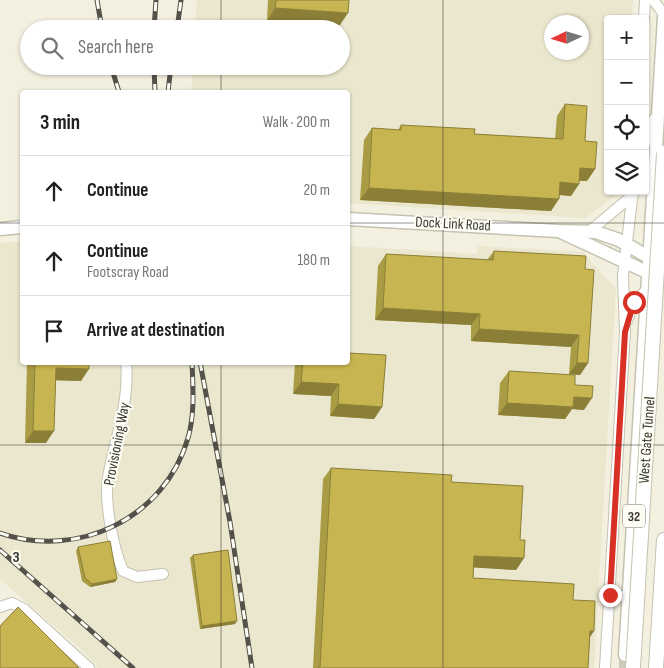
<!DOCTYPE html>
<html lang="en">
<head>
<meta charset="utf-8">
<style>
	:root { --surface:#fff; --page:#f6f6f6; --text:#222; --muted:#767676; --line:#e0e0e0 }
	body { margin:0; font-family:"Sofia Sans Condensed",sans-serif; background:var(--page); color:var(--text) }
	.controls { position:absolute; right:15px; top:15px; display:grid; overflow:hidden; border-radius:5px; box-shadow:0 1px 4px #0004 }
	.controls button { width:45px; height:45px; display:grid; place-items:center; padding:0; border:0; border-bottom:1px solid var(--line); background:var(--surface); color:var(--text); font:25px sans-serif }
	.compass { position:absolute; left:544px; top:15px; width:45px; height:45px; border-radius:50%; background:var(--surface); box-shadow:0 1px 4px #0004; rotate:266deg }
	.stop { position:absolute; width:15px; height:15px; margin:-11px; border:4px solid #d93025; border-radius:50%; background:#fff }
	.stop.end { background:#d93025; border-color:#fff; box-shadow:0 1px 5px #0008 }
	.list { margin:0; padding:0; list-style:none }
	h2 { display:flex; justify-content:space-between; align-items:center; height:65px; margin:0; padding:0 20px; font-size:21px }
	h2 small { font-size:16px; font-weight:400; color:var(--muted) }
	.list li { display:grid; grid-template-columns:32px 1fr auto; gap:15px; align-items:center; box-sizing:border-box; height:70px; padding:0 20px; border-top:1px solid var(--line) }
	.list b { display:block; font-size:19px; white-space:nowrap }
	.list p { margin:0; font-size:16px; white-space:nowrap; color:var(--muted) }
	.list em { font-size:16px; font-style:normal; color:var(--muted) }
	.icon { flex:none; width:28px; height:28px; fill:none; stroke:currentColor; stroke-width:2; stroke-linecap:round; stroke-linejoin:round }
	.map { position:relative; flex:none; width:664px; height:668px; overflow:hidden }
	.search { position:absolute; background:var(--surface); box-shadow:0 1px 4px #0004; left:20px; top:20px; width:330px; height:55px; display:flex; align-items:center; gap:12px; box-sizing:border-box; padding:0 18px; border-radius:28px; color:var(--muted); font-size:19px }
	.panel { position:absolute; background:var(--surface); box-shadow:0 1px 4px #0004; left:20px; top:90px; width:330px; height:275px; border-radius:5px }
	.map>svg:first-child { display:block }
	.built { fill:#eae7ce; fill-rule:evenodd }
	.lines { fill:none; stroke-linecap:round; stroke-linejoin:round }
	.major-tunnel { stroke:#cecbbc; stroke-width:12; stroke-dasharray:12 6; stroke-linecap:butt }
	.minor-casing { stroke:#c4c2b1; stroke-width:12 }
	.major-casing { stroke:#c4c2b1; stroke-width:15 }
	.highway-casing { stroke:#c4c2b1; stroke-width:16 }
	.minor { stroke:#fff; stroke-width:10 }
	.major { stroke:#fff; stroke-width:12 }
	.highway { stroke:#fff; stroke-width:14 }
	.rail-casing { stroke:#54524a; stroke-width:5 }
	.rail { stroke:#fefdf3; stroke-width:3; stroke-dasharray:9; stroke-linecap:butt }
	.highway-bridge-casing { stroke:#c4c2b1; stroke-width:16; stroke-linecap:butt }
	.highway-bridge { stroke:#fff; stroke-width:14 }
	.wall { fill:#aa9c45 }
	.shaded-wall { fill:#8b7f38 }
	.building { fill:#c6b550; stroke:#8b7f38 }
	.route { stroke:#d93025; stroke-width:6 }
	.grid { fill:none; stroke:#3a3932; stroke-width:1; stroke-opacity:0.55 }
	.labels { text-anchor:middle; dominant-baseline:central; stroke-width:4; stroke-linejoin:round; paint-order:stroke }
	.shield { fill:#fefdf3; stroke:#75746c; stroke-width:1 }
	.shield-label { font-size:14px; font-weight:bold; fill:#3a3932 }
	.street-label { font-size:15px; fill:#3a3932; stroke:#fefdf3 }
	.grid-label { font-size:16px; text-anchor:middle; font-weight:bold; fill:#3a3932; stroke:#fefdf3; stroke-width:4; stroke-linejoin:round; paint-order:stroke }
</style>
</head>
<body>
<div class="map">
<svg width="664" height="668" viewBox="0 0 664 668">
	<rect width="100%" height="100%" fill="#f3f0df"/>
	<!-- built -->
	<g class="built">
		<path d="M 197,0 L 633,0 L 632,19 L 608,19 L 608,191 L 620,191 L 586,218 L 348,203 L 348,92 L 191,92 L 193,66 L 341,66 L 341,29 L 195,29 ZM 552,22 L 582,22 L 582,52 L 552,52 Z"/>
		<polygon points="22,241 22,362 348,362 348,246 477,254 478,246 583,252 616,289 594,668 98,668 85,653 0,579 0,243"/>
	</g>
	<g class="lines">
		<!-- major-tunnel -->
		<polyline class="major-tunnel" points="625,668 625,655"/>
		<!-- minor casing -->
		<g class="minor-casing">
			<g id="minor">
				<polyline points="653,0 664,14"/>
				<polyline points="644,19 645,0"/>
				<polyline points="645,144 654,119"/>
				<polyline points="591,230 633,195"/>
				<polyline points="627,321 634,302 648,289"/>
				<path d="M 126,362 C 130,402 115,438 108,477 C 104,502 113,547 123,571 L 137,577 L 163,574"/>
				<polyline points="610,595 629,597"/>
				<polyline points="0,607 12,603 24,609 89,668"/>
				<polyline points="605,668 625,332 623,276 633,191"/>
			</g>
		</g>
		<!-- major casing -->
		<g class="major-casing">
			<g id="major">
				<polyline points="348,219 558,231 596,232 619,240 650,258"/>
				<polyline points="0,229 22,227"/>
				<polyline points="561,232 649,273"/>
				<polyline points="625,655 664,17"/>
			</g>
		</g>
		<!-- highway casing -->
		<g class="highway-casing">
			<polyline id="highway" points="656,668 664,540"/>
		</g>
		<!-- minor -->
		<use href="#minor" class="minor"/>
		<!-- major -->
		<use href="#major" class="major"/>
		<!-- highway -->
		<use href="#highway" class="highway"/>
		<!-- rail casing -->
		<g class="rail-casing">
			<g id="rail">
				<polyline points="97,0 102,29"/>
				<polyline points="154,29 156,0"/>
				<polyline points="177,29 181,0"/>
				<polyline points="111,66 119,92"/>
				<polyline points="154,66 155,92"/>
				<polyline points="168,92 171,66"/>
				<polyline points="200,362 230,522 252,668"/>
				<path d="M 0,533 C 78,560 165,518 188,438 C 195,414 193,387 192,362"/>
				<polyline points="0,550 133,668"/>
			</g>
		</g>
		<!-- rail -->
		<use href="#rail" class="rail"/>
		<!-- highway-bridge casing -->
		<g class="highway-bridge-casing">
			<polyline id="highway-bridge" points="633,668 664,153"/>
		</g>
		<!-- highway-bridge -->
		<use href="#highway-bridge" class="highway-bridge"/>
	</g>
	<!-- wall -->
	<g class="wall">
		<polygon points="268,0 349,0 340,25 267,21"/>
		<polygon points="565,104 585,141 595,169 587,181 579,181 579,184 571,196 559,195 551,211 360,200 364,140 372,128 398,130 401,125 474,134 555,139 557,116"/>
		<polygon points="494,251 585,269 588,363 580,375 569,374 571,347 471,341 471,325 375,320 378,266 386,254 487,260"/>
		<polygon points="27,362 89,362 81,381 55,380 46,443 25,443"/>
		<polygon points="295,362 348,362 382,407 374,419 330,416 331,396 293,394"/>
		<polygon points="509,371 575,385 584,410 572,409 565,419 498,415 500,383"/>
		<polygon points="331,468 451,482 520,540 524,558 516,570 474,567 473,578 573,600 594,631 590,637 588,668 313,668 323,479"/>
		<polygon points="78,547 117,579 115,582 90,587 82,581 76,551"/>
		<polygon points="193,555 235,624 200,629 190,558"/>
	</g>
	<!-- shaded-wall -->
	<g class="shaded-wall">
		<polygon points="275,8 348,13 340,25 267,21"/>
		<polygon points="580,168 595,169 587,181 571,180"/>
		<polygon points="560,182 579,184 571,196 551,194"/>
		<polygon points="369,188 559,199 551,211 360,200"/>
		<polygon points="383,308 480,314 471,325 375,320"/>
		<polygon points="479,329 579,335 571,347 471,341"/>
		<polygon points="577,363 588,363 580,375 569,374"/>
		<polygon points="56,368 89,369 81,381 47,380"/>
		<polygon points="301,382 339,384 331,396 293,394"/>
		<polygon points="574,397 592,398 584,410 572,409 565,419 498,415 507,403"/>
		<polygon points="338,404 382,407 374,419 330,416"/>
		<polygon points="33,431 54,431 46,443 25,443"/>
		<polygon points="474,556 524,558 516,570 466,567"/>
		<polygon points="117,579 115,582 90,587 92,584"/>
		<polygon points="237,621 235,624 200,629 202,626"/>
		<polygon points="590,631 594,631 586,642"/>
	</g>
	<!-- building -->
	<g class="building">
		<polygon points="276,0 349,0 348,13 275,8"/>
		<polygon points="565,104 587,106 585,141 597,142 595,169 580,168 579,184 560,182 559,199 369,188 372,128 401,130 401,125 475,129 474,134 563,139"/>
		<polygon points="494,251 586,256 585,269 594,270 588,363 577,363 579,335 479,329 480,314 383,308 386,254 493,260"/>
		<polygon points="348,353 386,355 382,407 338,404 339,384 301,382 303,362 348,362"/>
		<polygon points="35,362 89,362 89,369 56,368 54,431 33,431"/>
		<polygon points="509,371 575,375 575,385 593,386 592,398 574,397 573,407 507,403"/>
		<polygon points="331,468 452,475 451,482 523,486 520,540 525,540 524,558 474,556 473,578 574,584 573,600 595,601 594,631 590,631 588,668 318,668 318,667 320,667"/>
		<polygon points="110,541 117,579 92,584 85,578 78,547"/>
		<polygon points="228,550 237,621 202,626 193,555"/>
		<polygon points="18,607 79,668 0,668 0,626"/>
	</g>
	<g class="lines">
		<!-- route -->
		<polyline class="route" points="610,595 625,332 634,302"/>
	</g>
	<!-- grid -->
	<path class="grid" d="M 221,0 L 221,29M 443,0 L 443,668M 221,66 L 221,92M 0,223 L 22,223M 348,223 L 664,223M 221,362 L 221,668M 0,445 L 664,445"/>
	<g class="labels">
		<!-- shield labels -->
		<rect class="shield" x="623" y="504.5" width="22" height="23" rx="4"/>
		<g class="shield-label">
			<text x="634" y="516">32</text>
		</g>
		<!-- street labels -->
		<g class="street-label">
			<text transform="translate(453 224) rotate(3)">Dock Link Road</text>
			<text transform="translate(647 440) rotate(-86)">West Gate Tunnel</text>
			<text transform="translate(117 444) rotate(-79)">Provisioning Way</text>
		</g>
	</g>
	<g class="grid-label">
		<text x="16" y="562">3</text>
	</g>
</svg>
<div class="controls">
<button>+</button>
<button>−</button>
<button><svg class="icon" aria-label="locate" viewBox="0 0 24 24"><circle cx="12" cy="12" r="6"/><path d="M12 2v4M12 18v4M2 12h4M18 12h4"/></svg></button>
<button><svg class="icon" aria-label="layers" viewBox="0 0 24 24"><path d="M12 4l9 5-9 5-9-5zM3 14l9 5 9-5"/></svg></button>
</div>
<svg class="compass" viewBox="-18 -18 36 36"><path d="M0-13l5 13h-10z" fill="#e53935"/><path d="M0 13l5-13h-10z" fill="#767676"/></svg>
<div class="stop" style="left:634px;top:302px"></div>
<div class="stop end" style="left:610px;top:595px"></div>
<div class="search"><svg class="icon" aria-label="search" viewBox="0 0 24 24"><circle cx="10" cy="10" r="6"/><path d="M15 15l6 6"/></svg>Search here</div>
<section class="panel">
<h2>3 min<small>Walk · 200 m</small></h2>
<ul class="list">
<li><svg class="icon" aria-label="ahead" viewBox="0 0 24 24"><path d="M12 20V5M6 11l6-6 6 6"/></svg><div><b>Continue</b></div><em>20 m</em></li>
<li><svg class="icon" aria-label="ahead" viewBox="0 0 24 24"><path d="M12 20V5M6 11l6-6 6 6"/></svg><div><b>Continue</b><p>Footscray Road</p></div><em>180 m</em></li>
<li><svg class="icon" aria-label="arrive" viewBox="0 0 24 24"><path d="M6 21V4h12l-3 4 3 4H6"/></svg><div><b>Arrive at destination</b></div></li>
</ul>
</section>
</div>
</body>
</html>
